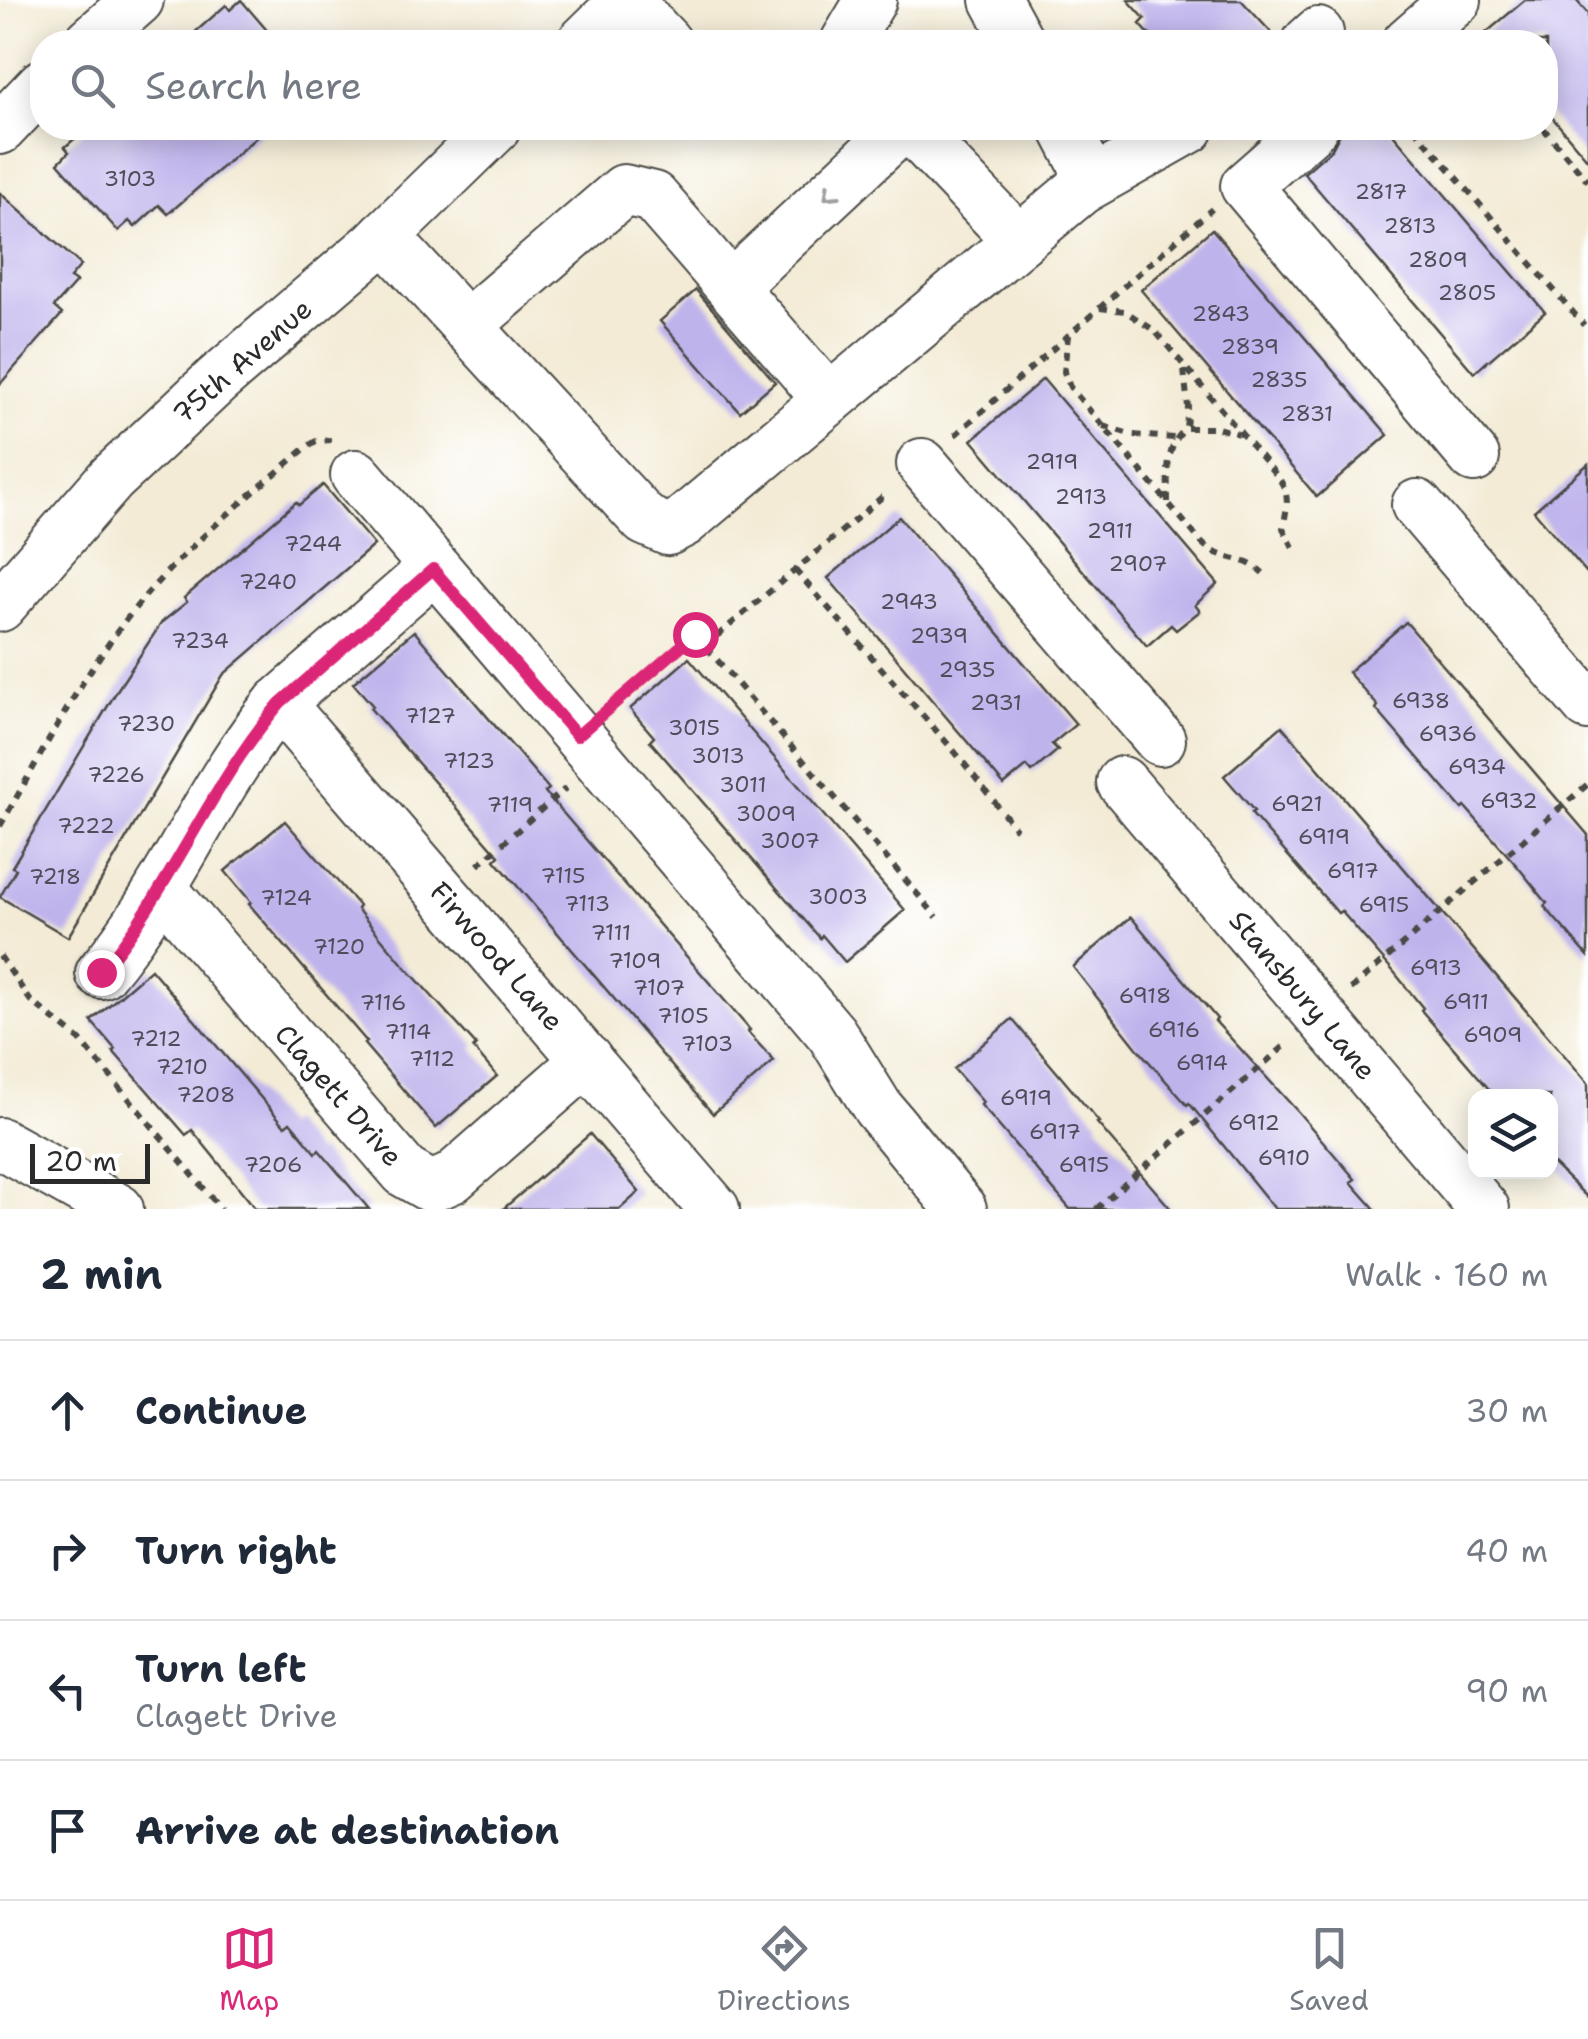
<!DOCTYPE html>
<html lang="en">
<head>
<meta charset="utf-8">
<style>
	:root { --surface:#fff; --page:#f6f6f7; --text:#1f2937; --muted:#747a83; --line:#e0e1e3; --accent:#db2777 }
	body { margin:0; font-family:"Shantell Sans",sans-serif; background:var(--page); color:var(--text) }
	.controls { position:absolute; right:30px; bottom:30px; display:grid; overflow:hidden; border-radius:20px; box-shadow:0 5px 25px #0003 }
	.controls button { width:90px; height:90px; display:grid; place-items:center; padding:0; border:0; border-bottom:2px solid var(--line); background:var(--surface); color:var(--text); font:50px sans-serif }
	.scale { position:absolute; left:30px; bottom:25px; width:120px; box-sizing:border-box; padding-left:10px; border:5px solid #2b2b2b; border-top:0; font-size:28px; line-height:35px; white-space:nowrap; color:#2b2b2b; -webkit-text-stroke:8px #fff; paint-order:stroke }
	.stop { position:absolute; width:30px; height:30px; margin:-22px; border:8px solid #db2777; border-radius:50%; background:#fff }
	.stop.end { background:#db2777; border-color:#fff; box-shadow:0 2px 10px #0008 }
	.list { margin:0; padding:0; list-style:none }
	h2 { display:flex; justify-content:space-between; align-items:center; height:130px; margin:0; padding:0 40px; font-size:42px }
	h2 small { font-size:32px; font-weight:400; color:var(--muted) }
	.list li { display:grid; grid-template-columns:65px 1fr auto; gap:30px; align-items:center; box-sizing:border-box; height:140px; padding:0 40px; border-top:2px solid var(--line) }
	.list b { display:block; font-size:38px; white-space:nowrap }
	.list p { margin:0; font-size:32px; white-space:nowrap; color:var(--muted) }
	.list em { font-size:32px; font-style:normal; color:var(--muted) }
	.icon { flex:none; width:55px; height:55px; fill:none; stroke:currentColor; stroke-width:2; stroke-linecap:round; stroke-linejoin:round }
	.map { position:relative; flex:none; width:1588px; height:1209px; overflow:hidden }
	.search { position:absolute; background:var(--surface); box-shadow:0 5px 25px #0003; left:30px; right:30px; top:30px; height:110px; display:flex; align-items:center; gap:25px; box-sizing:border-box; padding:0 35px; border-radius:40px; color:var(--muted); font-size:38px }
	.sheet { height:690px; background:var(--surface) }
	nav { display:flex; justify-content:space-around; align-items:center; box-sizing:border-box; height:140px; border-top:2px solid var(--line); background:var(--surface); font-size:28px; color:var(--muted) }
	nav a { display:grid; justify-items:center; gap:5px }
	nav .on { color:var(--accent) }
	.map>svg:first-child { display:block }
	.building { fill:#bfb3ec }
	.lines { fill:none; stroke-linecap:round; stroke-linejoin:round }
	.minor-casing { stroke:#494844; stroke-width:54 }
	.path { stroke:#494844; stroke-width:6; stroke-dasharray:8 8; stroke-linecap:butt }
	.minor { stroke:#fff; stroke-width:50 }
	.oneway { stroke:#a0a0a0 }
	.route { stroke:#db2777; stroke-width:12 }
	.labels { text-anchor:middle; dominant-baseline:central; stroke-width:8; stroke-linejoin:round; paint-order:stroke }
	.number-label { font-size:22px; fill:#504d5b }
	.street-label { font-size:28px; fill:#2b2b2b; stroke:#fff }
</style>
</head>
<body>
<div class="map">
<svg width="1588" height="1209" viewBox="0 0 1588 1209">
	<rect width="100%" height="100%" fill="#fff"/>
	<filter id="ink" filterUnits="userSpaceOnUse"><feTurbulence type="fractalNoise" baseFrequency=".01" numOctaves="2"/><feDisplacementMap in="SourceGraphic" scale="20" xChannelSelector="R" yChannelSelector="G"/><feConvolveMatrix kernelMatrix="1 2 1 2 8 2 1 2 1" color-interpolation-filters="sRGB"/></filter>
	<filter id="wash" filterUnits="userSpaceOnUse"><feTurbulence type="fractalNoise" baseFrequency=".0048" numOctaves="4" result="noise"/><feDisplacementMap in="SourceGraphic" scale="40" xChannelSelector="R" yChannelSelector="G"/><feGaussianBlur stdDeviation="2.25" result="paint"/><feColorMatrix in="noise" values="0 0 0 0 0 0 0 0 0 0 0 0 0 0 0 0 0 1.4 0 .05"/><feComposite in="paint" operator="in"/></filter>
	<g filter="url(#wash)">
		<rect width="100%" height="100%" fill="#f3ebd5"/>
		<g id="blocks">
			<!-- building -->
			<g class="building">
				<polygon points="241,0 277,42 184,42 226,5 230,10"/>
				<polygon points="1128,0 1241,0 1280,42 1156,42 1140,24 1145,19"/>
				<polygon points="1525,0 1576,0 1588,14 1588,160 1546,110 1546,42 1475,42"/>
				<polygon points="87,128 267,128 168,214 159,205 135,227 129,221 118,231 58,163 69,152 65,147"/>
				<polygon points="1343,128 1388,128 1545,312 1474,373 1304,173 1332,149"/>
				<polygon points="0,193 81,265 70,278 76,282 54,307 62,314 0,384"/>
				<polygon points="1212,229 1388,435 1317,497 1141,290"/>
				<polygon points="696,290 775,382 740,412 660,321"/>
				<polygon points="1043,379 1218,584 1195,605 1200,611 1176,630 1171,625 1147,646 972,440"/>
				<polygon points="1588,464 1588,574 1534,511"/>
				<polygon points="323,485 374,545 223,675 68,937 0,897 16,869 12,867 118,689 162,622 187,602 184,598 252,540 296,502 299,505"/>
				<polygon points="899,517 1076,724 1052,744 1058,750 1032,772 1027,766 1004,785 828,578"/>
				<polygon points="1406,622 1588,835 1588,956 1544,906 1547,903 1518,867 1465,807 1462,809 1376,709 1378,706 1348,672"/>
				<polygon points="414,631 549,789 545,792 750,1030 748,1032 774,1061 713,1114 495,860 499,856 370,708 373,706 353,683"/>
				<polygon points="689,658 905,910 845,962 822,935 820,938 650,741 654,737 630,709"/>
				<polygon points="1282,726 1588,1083 1588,1198 1550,1161 1550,1096 1495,1096 1421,1010 1423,1008 1394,972 1341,911 1338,913 1251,813 1254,811 1224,776"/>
				<polygon points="285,821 359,906 357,909 401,962 476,1045 473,1048 497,1076 436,1128 364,1044 367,1042 249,904 251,902 225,871"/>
				<polygon points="1131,917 1217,1019 1215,1021 1299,1113 1355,1179 1351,1182 1375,1209 1275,1209 1189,1103 1187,1105 1137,1048 1073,967"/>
				<polygon points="151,969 285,1126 290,1122 316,1153 319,1150 369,1209 256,1209 192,1130 186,1135 113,1051 115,1049 91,1021"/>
				<polygon points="1012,1019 1099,1122 1097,1123 1171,1209 1070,1209 981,1105 983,1102 954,1069"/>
				<polygon points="590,1134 639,1192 620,1209 503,1209"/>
			</g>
		</g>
	</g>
	<g filter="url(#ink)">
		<use href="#blocks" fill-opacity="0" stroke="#494844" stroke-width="2.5"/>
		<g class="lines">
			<!-- minor casing -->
			<g class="minor-casing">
				<g id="minor">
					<polyline points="626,0 666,42"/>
					<polyline points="996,0 1019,42"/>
					<polyline points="90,42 138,0"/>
					<polyline points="583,42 626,0"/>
					<polyline points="846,42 871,0"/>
					<polyline points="1308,42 1318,33"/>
					<polyline points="1408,42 1456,0"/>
					<polyline points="911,128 1019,241"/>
					<polyline points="1312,128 1246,186 1474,457"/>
					<polyline points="0,129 42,85"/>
					<polyline points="1081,189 1189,128"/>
					<polyline points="384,236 645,520 668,530 683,522 1081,189 1087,170 1065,128"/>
					<polyline points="731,287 901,128"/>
					<polyline points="466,326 624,190 653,197 829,400"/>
					<polyline points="922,464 1160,740"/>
					<polyline points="356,475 832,1034 878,1108 961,1209"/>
					<polyline points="1417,505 1588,705"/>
					<polyline points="0,606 111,479 216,381 375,245 495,128"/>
					<polyline points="279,703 714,1209"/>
					<polyline points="1122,782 1484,1209"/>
					<polyline points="161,888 405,1172 431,1187 452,1178 587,1060"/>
					<path d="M 101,973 C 171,890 209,786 279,703 L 433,569"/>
					<polyline points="0,1143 118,1209"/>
				</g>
			</g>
			<!-- path -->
			<g class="path">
				<polyline points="1414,128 1584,325"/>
				<polyline points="1543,128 1588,181"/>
				<path d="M 1100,308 L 1125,311 L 1155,331 L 1278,477 C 1291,496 1287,507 1283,528 L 1293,547"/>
				<path d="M 1068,335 L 1064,372 L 1070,387 L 1203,544 C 1222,562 1242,554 1263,573"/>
				<polyline points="1184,370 1188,407 1186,428"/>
				<polyline points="1103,426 1133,435 1175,438"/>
				<polyline points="955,435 1212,209"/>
				<path d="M 1168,502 C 1168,474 1164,448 1186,428 L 1218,428 L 1238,434"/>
				<polyline points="795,570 955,752 1016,829"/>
				<polyline points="705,646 888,492"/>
				<polyline points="612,706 695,634 937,917"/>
				<path d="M 0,826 C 41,756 79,680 129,616 C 180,550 246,499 308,446 L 316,441 L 331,440"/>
				<polyline points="478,865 566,788"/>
				<polyline points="0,956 30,1000 80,1040 221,1209"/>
				<polyline points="1351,989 1588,784"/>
				<polyline points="1096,1209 1287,1044"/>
			</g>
			<!-- minor -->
			<use href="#minor" class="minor"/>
		</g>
		<!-- one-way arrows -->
		<defs><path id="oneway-chevron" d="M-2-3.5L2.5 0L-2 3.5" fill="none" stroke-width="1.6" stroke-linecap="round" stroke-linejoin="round" transform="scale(2.5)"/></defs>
		<use class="oneway" href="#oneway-chevron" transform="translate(830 194) rotate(137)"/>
	</g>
	<g class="lines" filter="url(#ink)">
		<!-- route -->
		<path class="route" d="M 101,972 C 171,890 209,786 280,703 L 433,569 L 577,736 L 695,634"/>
	</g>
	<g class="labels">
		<!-- number labels -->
		<g class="number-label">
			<text x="130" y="178">3103</text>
			<text x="1381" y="191">2817</text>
			<text x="1410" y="225">2813</text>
			<text x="1438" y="259">2809</text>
			<text x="1467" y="292">2805</text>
			<text x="1221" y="313">2843</text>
			<text x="1250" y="346">2839</text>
			<text x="1279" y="379">2835</text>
			<text x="1307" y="413">2831</text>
			<text x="1052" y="461">2919</text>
			<text x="1081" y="496">2913</text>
			<text x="1110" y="530">2911</text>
			<text x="313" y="543">7244</text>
			<text x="1138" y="563">2907</text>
			<text x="268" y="581">7240</text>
			<text x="909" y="601">2943</text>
			<text x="939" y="635">2939</text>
			<text x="200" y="640">7234</text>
			<text x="967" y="669">2935</text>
			<text x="1421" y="700">6938</text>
			<text x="996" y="702">2931</text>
			<text x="430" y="715">7127</text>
			<text x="146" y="723">7230</text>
			<text x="694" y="727">3015</text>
			<text x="1448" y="733">6936</text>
			<text x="718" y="755">3013</text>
			<text x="469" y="760">7123</text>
			<text x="1477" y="766">6934</text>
			<text x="116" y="774">7226</text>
			<text x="743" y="784">3011</text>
			<text x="1509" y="800">6932</text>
			<text x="1297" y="803">6921</text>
			<text x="510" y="804">7119</text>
			<text x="766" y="813">3009</text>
			<text x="86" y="825">7222</text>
			<text x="1324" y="836">6919</text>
			<text x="790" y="840">3007</text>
			<text x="1353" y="870">6917</text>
			<text x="563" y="875">7115</text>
			<text x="55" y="876">7218</text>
			<text x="838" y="896">3003</text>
			<text x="286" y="897">7124</text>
			<text x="587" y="903">7113</text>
			<text x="1384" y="904">6915</text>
			<text x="611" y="932">7111</text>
			<text x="339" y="946">7120</text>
			<text x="635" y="960">7109</text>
			<text x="1436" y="967">6913</text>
			<text x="659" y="987">7107</text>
			<text x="1145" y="995">6918</text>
			<text x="1466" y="1001">6911</text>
			<text x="383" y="1002">7116</text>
			<text x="683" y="1015">7105</text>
			<text x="1174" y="1029">6916</text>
			<text x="408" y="1031">7114</text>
			<text x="1493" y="1034">6909</text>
			<text x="156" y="1038">7212</text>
			<text x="707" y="1043">7103</text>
			<text x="432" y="1058">7112</text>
			<text x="1202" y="1062">6914</text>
			<text x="182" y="1066">7210</text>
			<text x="206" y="1094">7208</text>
			<text x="1026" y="1097">6919</text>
			<text x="1254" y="1122">6912</text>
			<text x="1055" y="1131">6917</text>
			<text x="1284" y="1157">6910</text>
			<text x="273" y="1164">7206</text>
			<text x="1084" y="1164">6915</text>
		</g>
		<!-- street labels -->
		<g class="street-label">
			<text transform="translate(242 361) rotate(-41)">75th Avenue</text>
			<text transform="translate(497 956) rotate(49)">Firwood Lane</text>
			<text transform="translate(1303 995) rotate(50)">Stansbury Lane</text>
			<text transform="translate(339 1095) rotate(49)">Clagett Drive</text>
		</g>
	</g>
</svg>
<div class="controls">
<button><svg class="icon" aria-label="layers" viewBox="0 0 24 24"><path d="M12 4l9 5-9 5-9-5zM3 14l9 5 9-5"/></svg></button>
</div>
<div class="scale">20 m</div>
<div class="stop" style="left:695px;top:634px"></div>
<div class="stop end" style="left:101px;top:972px"></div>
<div class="search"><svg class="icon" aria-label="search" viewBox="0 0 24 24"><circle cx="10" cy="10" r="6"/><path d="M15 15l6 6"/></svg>Search here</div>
</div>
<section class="sheet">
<h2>2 min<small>Walk · 160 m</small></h2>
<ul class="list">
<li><svg class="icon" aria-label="ahead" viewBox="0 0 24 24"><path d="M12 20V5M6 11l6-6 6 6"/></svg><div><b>Continue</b></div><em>30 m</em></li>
<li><svg class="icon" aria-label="right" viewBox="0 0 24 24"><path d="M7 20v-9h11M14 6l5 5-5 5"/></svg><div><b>Turn right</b></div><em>40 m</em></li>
<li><svg class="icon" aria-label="left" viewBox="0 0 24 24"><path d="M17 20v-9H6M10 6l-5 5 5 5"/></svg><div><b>Turn left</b><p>Clagett Drive</p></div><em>90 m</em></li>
<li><svg class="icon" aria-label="arrive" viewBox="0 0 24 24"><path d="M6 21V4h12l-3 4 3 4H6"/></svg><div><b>Arrive at destination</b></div></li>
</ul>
</section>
<nav>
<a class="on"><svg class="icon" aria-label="map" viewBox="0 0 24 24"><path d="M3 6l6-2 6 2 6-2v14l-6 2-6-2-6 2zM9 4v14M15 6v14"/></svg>Map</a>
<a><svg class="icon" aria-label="directions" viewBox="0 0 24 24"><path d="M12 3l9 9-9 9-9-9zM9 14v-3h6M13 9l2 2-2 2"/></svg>Directions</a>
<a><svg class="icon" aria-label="saved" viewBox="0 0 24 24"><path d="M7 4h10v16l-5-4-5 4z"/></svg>Saved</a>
</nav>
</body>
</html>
